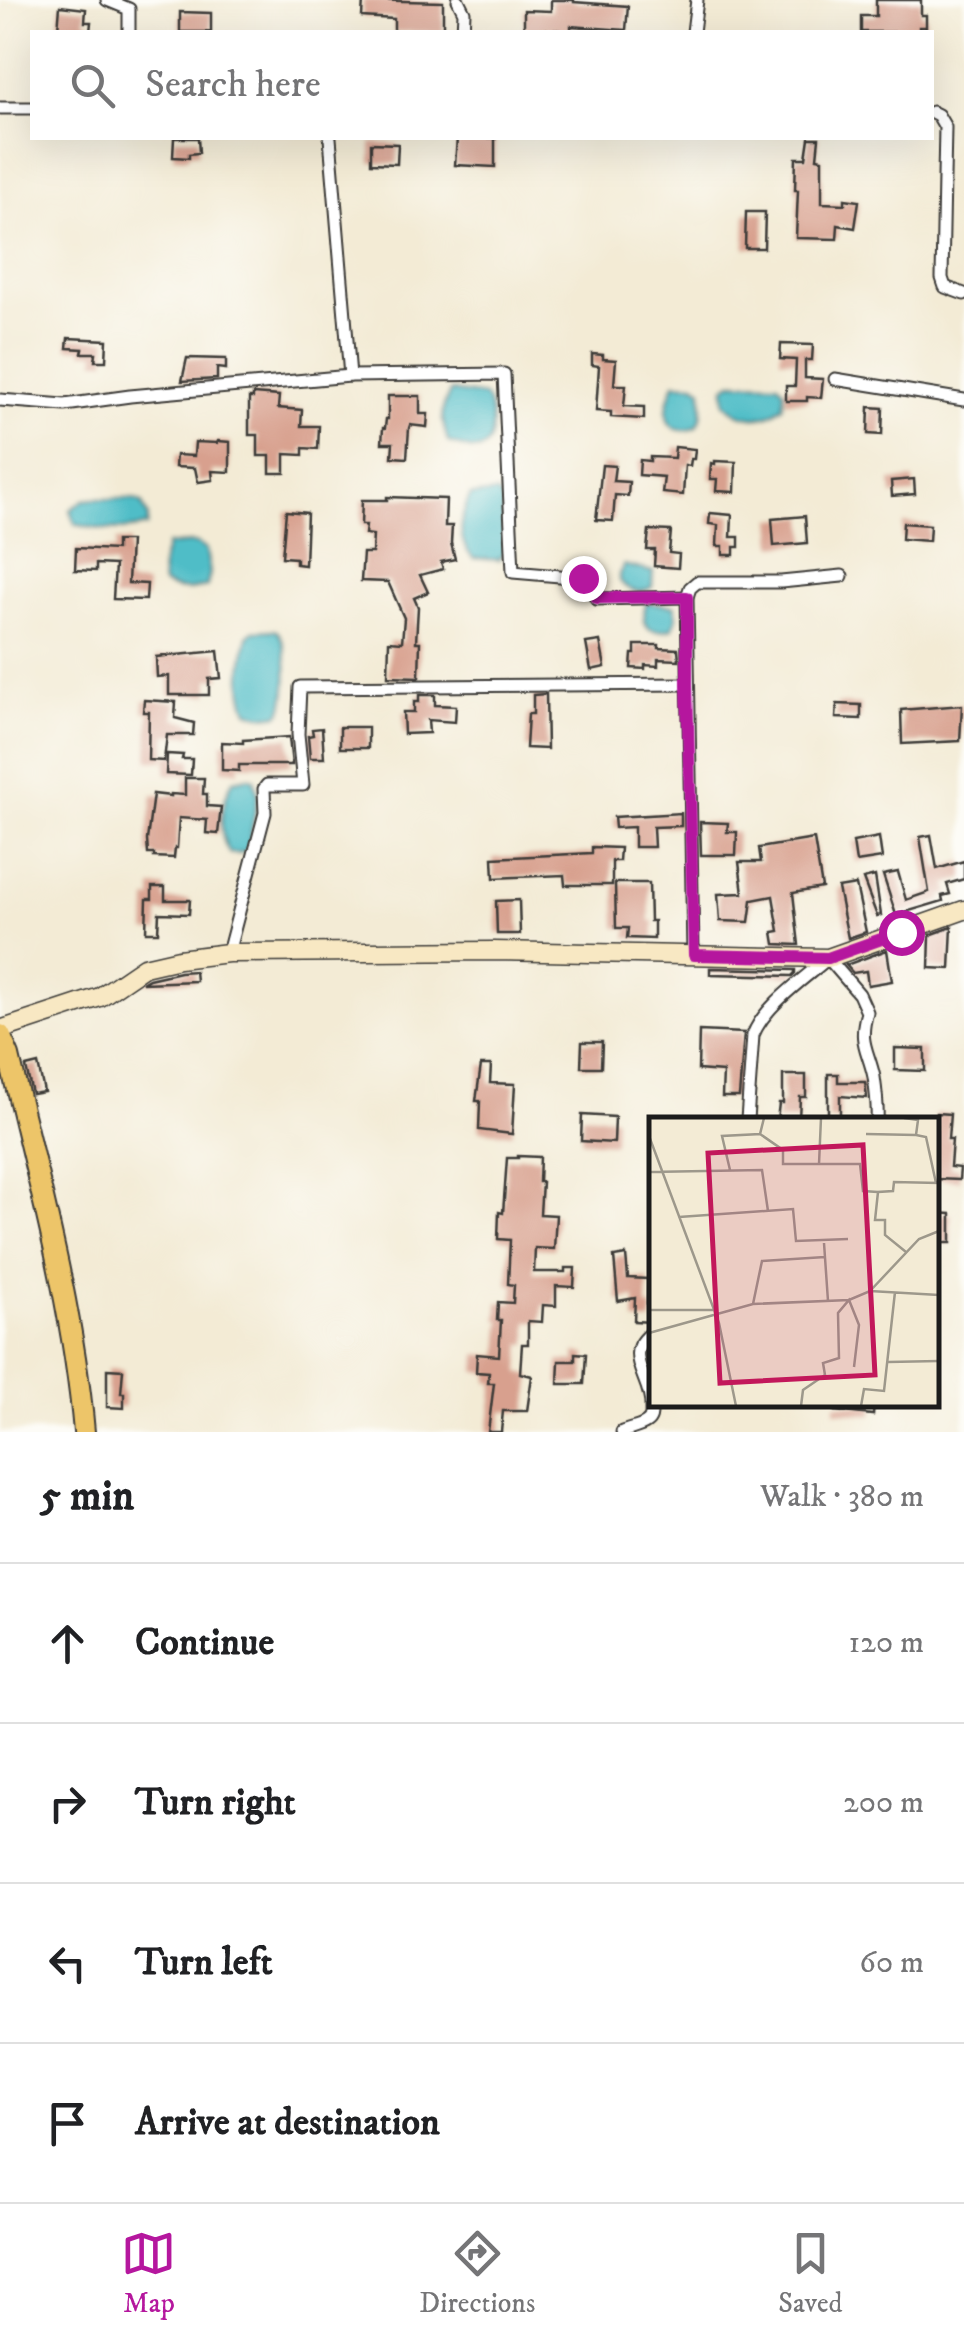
<!DOCTYPE html>
<html lang="en">
<head>
<meta charset="utf-8">
<style>
	:root { --surface:#fff; --page:#f6f6f6; --text:#202124; --muted:#757577; --line:#e0e0e0; --accent:#b5179e }
	body { margin:0; font-family:"IM FELL DW Pica",serif; background:var(--page); color:var(--text) }
	.stop { position:absolute; width:30px; height:30px; margin:-22px; border:8px solid #b5179e; border-radius:50%; background:#fff }
	.stop.end { background:#b5179e; border-color:#fff; box-shadow:0 2px 10px #0008 }
	.list { margin:0; padding:0; list-style:none }
	h2 { display:flex; justify-content:space-between; align-items:center; height:130px; margin:0; padding:0 40px; font-size:42px }
	h2 small { font-size:32px; font-weight:400; color:var(--muted) }
	.list li { display:grid; grid-template-columns:65px 1fr auto; gap:30px; align-items:center; box-sizing:border-box; height:160px; padding:0 40px; border-top:2px solid var(--line) }
	.list b { display:block; font-size:38px; white-space:nowrap }
	.list em { font-size:32px; font-style:normal; color:var(--muted) }
	.icon { flex:none; width:55px; height:55px; fill:none; stroke:currentColor; stroke-width:2; stroke-linecap:round; stroke-linejoin:round }
	.map { position:relative; flex:none; width:964px; height:1432px; overflow:hidden }
	.search { position:absolute; background:var(--surface); box-shadow:0 10px 40px #0002; left:30px; right:30px; top:30px; height:110px; display:flex; align-items:center; gap:25px; box-sizing:border-box; padding:0 35px; border-radius:0px; color:var(--muted); font-size:38px }
	.sheet { height:770px; background:var(--surface) }
	nav { display:flex; justify-content:space-around; align-items:center; box-sizing:border-box; height:140px; border-top:2px solid var(--line); background:var(--surface); font-size:28px; color:var(--muted) }
	nav a { display:grid; justify-items:center; gap:5px }
	nav .on { color:var(--accent) }
	.map>svg:first-child { display:block }
	.water { fill:#4fbdc7; stroke:#366c72; stroke-width:2.5 }
	.building { fill:#d8a08e }
	.lines { fill:none; stroke-linecap:round; stroke-linejoin:round }
	.street-casing { stroke:#3c3b38; stroke-width:15 }
	.secondary-casing { stroke:#3c3b38; stroke-width:21 }
	.primary-casing { stroke:#3c3b38; stroke-width:24 }
	.street { stroke:#fff; stroke-width:11 }
	.secondary { stroke:#f8e8c3; stroke-width:18 }
	.primary { stroke:#edc569; stroke-width:20 }
	.route { stroke:#b5179e; stroke-width:12 }
	.inset-road { fill:none; stroke:#9d988b; stroke-width:2.5 }
	.view { fill:#c2185b; fill-opacity:0.15; stroke:#c2185b; stroke-width:5 }
	.inset-edge { fill:none; stroke:#1c1c1c; stroke-width:5 }
</style>
</head>
<body>
<div class="map">
<svg width="964" height="1432" viewBox="0 0 964 1432">
	<rect width="100%" height="100%" fill="#fdfcf7"/>
	<filter id="ink" filterUnits="userSpaceOnUse"><feTurbulence type="fractalNoise" baseFrequency=".01" numOctaves="2"/><feDisplacementMap in="SourceGraphic" scale="20" xChannelSelector="R" yChannelSelector="G"/><feConvolveMatrix kernelMatrix="1 2 1 2 8 2 1 2 1" color-interpolation-filters="sRGB"/></filter>
	<filter id="wash" filterUnits="userSpaceOnUse"><feTurbulence type="fractalNoise" baseFrequency=".0048" numOctaves="4" result="noise"/><feDisplacementMap in="SourceGraphic" scale="40" xChannelSelector="R" yChannelSelector="G"/><feGaussianBlur stdDeviation="2.25" result="paint"/><feColorMatrix in="noise" values="0 0 0 0 0 0 0 0 0 0 0 0 0 0 0 0 0 1.4 0 .05"/><feComposite in="paint" operator="in"/></filter>
	<g filter="url(#wash)">
		<rect width="100%" height="100%" fill="#f3ebd5"/>
		<!-- water -->
		<g class="water">
			<path d="M 732,382 L 778,383 L 784,390 L 783,406 C 764,422 742,421 725,403 L 725,387 Z"/>
			<path d="M 675,383 L 695,384 L 702,389 C 702,399 704,414 699,423 C 694,432 677,433 670,424 C 662,414 671,393 675,383 Z"/>
			<path d="M 451,391 L 484,396 C 493,406 497,443 481,449 C 471,452 457,445 448,442 C 442,419 438,412 451,391 Z"/>
			<path d="M 496,493 L 502,499 L 504,552 L 499,560 L 473,558 C 456,540 460,518 470,496 Z"/>
			<path d="M 92,499 L 132,499 L 141,502 L 148,517 L 147,526 C 124,532 98,530 75,524 L 70,510 L 84,500 Z"/>
			<path d="M 191,543 L 198,544 L 206,550 L 210,573 L 207,586 C 190,591 180,592 163,584 C 160,569 162,559 167,545 Z"/>
			<path d="M 624,565 L 653,572 L 652,587 C 640,595 628,591 619,581 L 619,574 Z"/>
			<path d="M 646,603 L 675,606 L 677,617 L 673,628 C 649,636 640,627 646,603 Z"/>
			<path d="M 270,630 L 277,631 C 290,645 288,696 281,713 C 269,718 260,715 248,711 C 238,689 242,659 248,636 L 253,631 Z"/>
			<path d="M 248,777 L 254,779 L 258,795 L 249,844 L 245,852 L 236,854 L 229,853 C 216,830 222,802 233,780 Z"/>
		</g>
		<g id="blocks">
			<!-- building -->
			<g class="building">
				<polygon points="363,0 443,2 443,32 394,32 394,19 362,17"/>
				<polygon points="551,0 574,0 574,2 628,6 626,30 571,26 571,31 547,29 547,32 524,32 524,10 551,11"/>
				<polygon points="876,0 921,0 921,15 926,15 926,27 919,27 919,32 861,32 861,16 876,16"/>
				<polygon points="60,6 86,9 85,22 91,22 90,32 58,30"/>
				<polygon points="180,12 211,13 211,32 180,32"/>
				<polygon points="174,138 198,138 199,153 189,154 189,158 173,157"/>
				<polygon points="457,138 495,138 495,167 455,165"/>
				<polygon points="809,138 819,138 817,158 822,159 822,203 845,204 845,199 859,201 855,228 838,225 837,239 796,238 798,190 795,190 796,158 806,158"/>
				<polygon points="371,143 398,144 397,164 371,163"/>
				<polygon points="746,212 765,212 764,248 745,248"/>
				<polygon points="68,338 107,340 106,361 95,361 96,353 82,353 83,349 67,348"/>
				<polygon points="781,344 813,345 812,360 805,360 805,378 823,379 821,398 807,397 807,401 786,401 786,386 795,386 796,360 780,359"/>
				<polygon points="592,354 603,355 603,359 616,360 614,385 626,385 624,406 644,407 644,419 611,417 611,412 596,411 599,366 592,365"/>
				<polygon points="187,358 226,359 226,369 217,368 217,379 182,381"/>
				<polygon points="253,394 279,396 278,408 302,410 301,426 319,426 318,449 303,448 303,455 285,454 285,473 270,473 270,456 258,456 258,435 249,435 249,398 253,398"/>
				<polygon points="388,396 420,396 420,414 428,414 427,427 410,425 409,428 407,458 392,457 393,443 382,443 383,428 385,428 386,419 388,419"/>
				<polygon points="869,407 883,408 882,435 868,434"/>
				<polygon points="218,441 230,442 230,472 212,471 213,480 198,482 195,468 175,467 176,455 194,456 195,442 217,443"/>
				<polygon points="675,447 695,449 694,459 691,459 690,466 685,465 683,495 662,493 664,477 639,475 640,460 650,461 650,457 674,458"/>
				<polygon points="715,461 736,462 735,492 716,491 717,479 710,479 711,463 715,464"/>
				<polygon points="602,465 615,466 613,481 629,482 628,496 615,495 613,521 596,520"/>
				<polygon points="914,479 915,494 892,496 891,481"/>
				<polygon points="387,497 446,499 445,526 452,526 451,543 455,559 441,562 443,569 420,575 428,592 414,598 418,607 416,642 420,642 419,677 388,676 389,641 402,642 404,618 388,582 361,581 363,553 372,553 373,535 365,534 366,525 361,525 362,500 387,500"/>
				<polygon points="286,511 307,513 305,565 296,564 296,558 282,557"/>
				<polygon points="710,513 732,515 731,537 739,537 739,547 734,547 734,555 723,555 723,546 717,546 718,525 709,524"/>
				<polygon points="805,516 807,543 774,546 772,519"/>
				<polygon points="903,523 930,525 929,541 902,539"/>
				<polygon points="649,530 671,531 669,553 679,554 678,568 654,566 655,550 647,550"/>
				<polygon points="116,541 130,541 128,583 147,584 146,600 113,599 115,565 96,564 96,571 75,570 76,548 116,550"/>
				<polygon points="600,641 605,667 591,670 586,643"/>
				<polygon points="635,645 659,645 659,648 678,649 679,660 658,659 658,666 645,665 645,669 631,668 632,654 635,654"/>
				<polygon points="218,651 221,678 209,679 209,695 169,695 169,676 157,677 156,657"/>
				<polygon points="546,694 547,749 526,748 528,714 533,714 533,695"/>
				<polygon points="419,695 435,695 435,705 456,706 455,722 428,720 429,733 404,734 403,712 414,712 414,702 419,702"/>
				<polygon points="144,700 176,702 175,718 194,723 193,735 167,735 164,761 148,760 149,712 143,712"/>
				<polygon points="837,704 861,705 861,719 836,718"/>
				<polygon points="962,705 960,741 902,744 901,710"/>
				<rect x="340" y="727" width="28" height="21"/>
				<polygon points="322,728 324,758 310,758 308,736 313,735 312,729"/>
				<polygon points="289,737 292,765 239,765 239,771 222,770 222,742 243,743 243,740"/>
				<polygon points="167,754 183,755 182,759 192,759 191,775 166,774"/>
				<polygon points="185,778 204,778 203,794 207,794 207,806 221,807 218,834 206,833 207,820 179,818 177,848 175,848 174,858 154,857 154,854 148,854 147,840 153,794 171,796 171,794 185,795"/>
				<polygon points="681,813 681,826 653,827 654,847 634,847 634,827 615,828 614,817"/>
				<polygon points="700,822 728,823 727,832 737,832 736,855 701,855"/>
				<polygon points="931,835 937,869 964,861 964,879 947,884 950,894 942,896 943,901 896,915 883,875 898,872 906,900 929,892 920,837"/>
				<polygon points="879,837 882,858 856,862 853,842"/>
				<polygon points="814,839 822,888 793,893 799,945 775,944 773,932 779,931 773,896 752,900 749,922 720,921 718,894 743,893 739,862 761,862 759,848"/>
				<polygon points="592,847 620,848 619,861 612,861 612,885 565,885 564,875 494,878 493,858 592,853"/>
				<polygon points="875,876 881,915 877,916 863,879"/>
				<polygon points="615,883 649,883 650,921 654,921 654,939 627,938 628,928 616,928"/>
				<polygon points="856,885 866,932 848,938 838,888"/>
				<polygon points="152,887 165,887 165,900 190,900 189,914 159,913 158,932 146,932 147,899 152,899"/>
				<polygon points="519,900 520,934 497,934 496,901"/>
				<polygon points="952,927 950,969 929,968 930,935"/>
				<polygon points="887,950 892,981 868,985 866,971 853,973 846,965"/>
				<polygon points="710,968 795,970 795,973 792,976 710,974"/>
				<polygon points="195,971 196,981 142,983 149,979 180,972"/>
				<polygon points="699,1031 744,1033 739,1097 722,1097 723,1072 698,1070"/>
				<polygon points="582,1042 602,1042 601,1067 581,1067"/>
				<polygon points="895,1048 925,1049 925,1071 895,1070"/>
				<polygon points="38,1064 44,1092 32,1094 26,1067"/>
				<polygon points="481,1065 491,1065 490,1083 515,1084 512,1134 479,1130 480,1101 476,1101"/>
				<polygon points="828,1074 838,1074 838,1082 865,1082 867,1098 840,1096 840,1120 828,1119"/>
				<polygon points="783,1075 806,1075 806,1097 800,1097 799,1120 777,1120 779,1103 783,1103"/>
				<polygon points="936,1113 950,1114 948,1139 952,1139 950,1167 960,1168 959,1180 936,1179"/>
				<polygon points="582,1115 615,1117 614,1143 581,1141"/>
				<polygon points="518,1156 540,1157 539,1182 542,1182 540,1214 556,1215 554,1249 535,1248 534,1272 565,1272 565,1268 575,1268 574,1287 556,1286 556,1306 543,1305 542,1322 528,1321 528,1344 522,1344 520,1373 532,1376 527,1411 503,1411 501,1432 488,1432 494,1383 488,1383 489,1373 476,1372 477,1354 499,1356 501,1320 497,1320 498,1302 513,1303 514,1285 508,1284 510,1240 498,1239 499,1212 503,1213 507,1158 518,1158"/>
				<polygon points="936,1213 951,1214 951,1243 936,1243"/>
				<polygon points="626,1255 628,1278 648,1279 647,1306 652,1307 652,1322 634,1321 635,1298 618,1301 614,1257"/>
				<polygon points="575,1353 586,1354 584,1384 558,1384 559,1361 575,1361"/>
				<polygon points="107,1369 123,1370 121,1393 124,1393 124,1408 107,1407"/>
				<polygon points="835,1404 874,1404 873,1415 835,1411"/>
			</g>
		</g>
	</g>
	<g filter="url(#ink)">
		<use href="#blocks" fill-opacity="0" stroke="#3c3b38" stroke-width="2.5"/>
		<g class="lines">
			<!-- street casing -->
			<g class="street-casing">
				<g id="street">
					<polyline points="107,0 129,9 129,32"/>
					<polyline points="458,0 464,12 463,32"/>
					<polyline points="693,32 697,0"/>
					<polyline points="0,108 32,108"/>
					<polyline points="932,112 938,115 945,127 942,278 945,287 964,294"/>
					<polyline points="330,138 350,376"/>
					<polyline points="835,379 964,400"/>
					<polyline points="0,400 65,405 130,396 350,376 504,374 513,572 583,578 597,599 687,597"/>
					<polyline points="228,953 265,813 264,789 267,785 303,785 298,734 300,687 687,684"/>
					<polyline points="693,955 687,597 690,588 697,582 781,582 842,576"/>
					<path d="M 747,1120 L 753,1035 C 765,1005 804,979 828,958 L 859,994 L 867,1012 C 858,1043 868,1049 874,1077 C 876,1091 878,1106 877,1120"/>
					<path d="M 622,1432 C 629,1429 641,1427 646,1423 C 652,1419 651,1414 651,1408 C 653,1379 619,1354 652,1332"/>
				</g>
			</g>
			<!-- secondary casing -->
			<g class="secondary-casing">
				<polyline id="secondary" points="0,1030 100,997 144,967 179,959 228,953 493,951 828,958 964,910"/>
			</g>
			<!-- primary casing -->
			<g class="primary-casing">
				<path id="primary" d="M 0,1035 L 9,1056 C 38,1180 73,1305 84,1432"/>
			</g>
			<!-- street -->
			<use href="#street" class="street"/>
			<!-- secondary -->
			<use href="#secondary" class="secondary"/>
			<!-- primary -->
			<use href="#primary" class="primary"/>
		</g>
	</g>
	<g class="lines" filter="url(#ink)">
		<!-- route -->
		<polyline class="route" points="583,578 597,598 687,597 687,684 694,955 828,958 901,932"/>
	</g>
	<!-- overview -->
	<g transform="translate(649 1117)">
		<rect width="290" height="290" fill="#f3ebd5"/>
		<path class="inset-road" d="M 255,1 L 269,3 L 267,18 L 277,20 L 287,66M 111,17 L 134,33 L 134,47 L 211,47 L 214,74 L 229,75M 217,17 L 267,18M 0,19 L 70,206 L 87,289M 170,47 L 172,1M 81,53 L 73,19 L 111,17 L 115,1M 0,55 L 113,53 L 119,94M 30,100 L 144,92 L 147,124 L 199,122M 175,126 L 179,184M 257,135 L 236,118 L 236,103 L 226,103 L 229,75 L 244,74 L 245,65 L 290,66M 222,173 L 270,122 L 290,114M 104,187 L 113,144 L 176,140M 0,193 L 64,193M 0,216 L 104,187 L 200,183 L 221,174 L 290,178M 239,245 L 290,244M 152,289 L 154,273 L 176,258 L 174,246 L 190,241 L 189,196 L 200,183 L 210,208 L 205,250M 212,289 L 215,272 L 235,274 L 246,175"/>
		<path class="view" d="M 214,28 L 226,258 L 71,266 L 59,36 Z"/>
		<rect width="290" height="290" class="inset-edge"/>
	</g>
</svg>
<div class="stop" style="left:901px;top:932px"></div>
<div class="stop end" style="left:583px;top:578px"></div>
<div class="search"><svg class="icon" aria-label="search" viewBox="0 0 24 24"><circle cx="10" cy="10" r="6"/><path d="M15 15l6 6"/></svg>Search here</div>
</div>
<section class="sheet">
<h2>5 min<small>Walk · 380 m</small></h2>
<ul class="list">
<li><svg class="icon" aria-label="ahead" viewBox="0 0 24 24"><path d="M12 20V5M6 11l6-6 6 6"/></svg><div><b>Continue</b></div><em>120 m</em></li>
<li><svg class="icon" aria-label="right" viewBox="0 0 24 24"><path d="M7 20v-9h11M14 6l5 5-5 5"/></svg><div><b>Turn right</b></div><em>200 m</em></li>
<li><svg class="icon" aria-label="left" viewBox="0 0 24 24"><path d="M17 20v-9H6M10 6l-5 5 5 5"/></svg><div><b>Turn left</b></div><em>60 m</em></li>
<li><svg class="icon" aria-label="arrive" viewBox="0 0 24 24"><path d="M6 21V4h12l-3 4 3 4H6"/></svg><div><b>Arrive at destination</b></div></li>
</ul>
</section>
<nav>
<a class="on"><svg class="icon" aria-label="map" viewBox="0 0 24 24"><path d="M3 6l6-2 6 2 6-2v14l-6 2-6-2-6 2zM9 4v14M15 6v14"/></svg>Map</a>
<a><svg class="icon" aria-label="directions" viewBox="0 0 24 24"><path d="M12 3l9 9-9 9-9-9zM9 14v-3h6M13 9l2 2-2 2"/></svg>Directions</a>
<a><svg class="icon" aria-label="saved" viewBox="0 0 24 24"><path d="M7 4h10v16l-5-4-5 4z"/></svg>Saved</a>
</nav>
</body>
</html>
